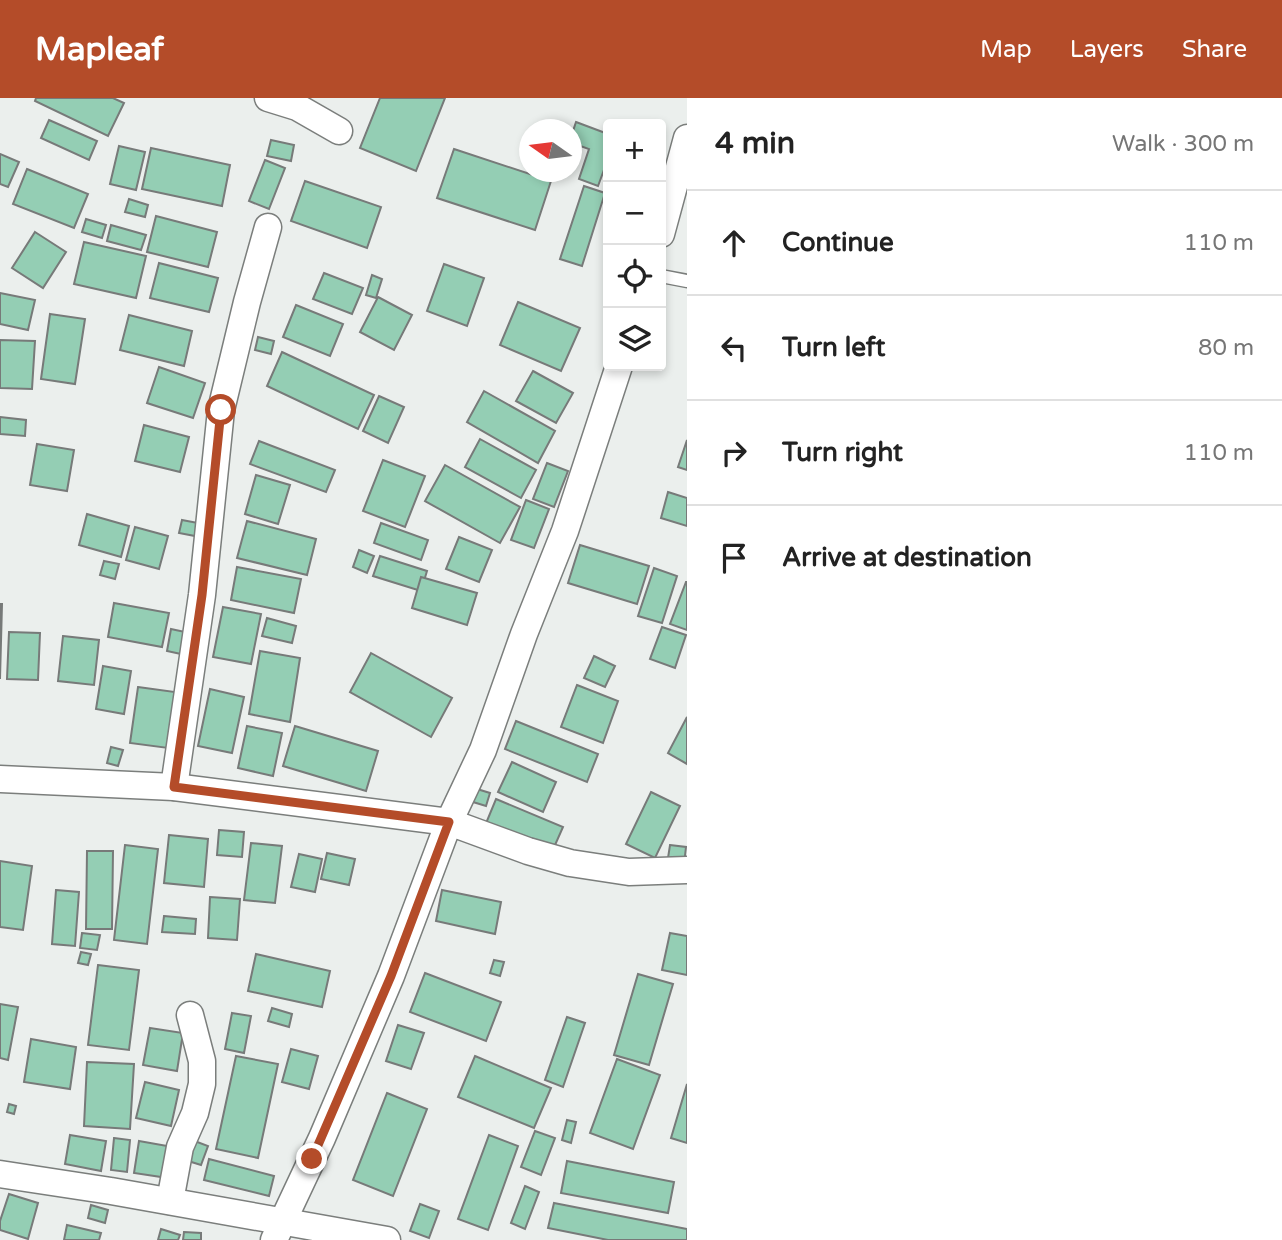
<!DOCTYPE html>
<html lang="en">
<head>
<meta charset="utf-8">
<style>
	:root { --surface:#fff; --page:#f6f6f6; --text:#222; --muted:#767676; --line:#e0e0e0; --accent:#b44c29 }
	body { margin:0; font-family:"Varela Round",sans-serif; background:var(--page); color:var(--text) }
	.controls { position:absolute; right:21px; top:21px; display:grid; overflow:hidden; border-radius:7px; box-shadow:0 4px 10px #0003 }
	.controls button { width:63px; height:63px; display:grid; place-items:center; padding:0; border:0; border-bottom:2px solid var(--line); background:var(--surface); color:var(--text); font:35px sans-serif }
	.compass { position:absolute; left:519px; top:21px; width:63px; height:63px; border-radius:50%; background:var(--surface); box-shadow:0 4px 10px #0003; rotate:284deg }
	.stop { position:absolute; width:21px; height:21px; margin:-16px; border:5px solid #b44c29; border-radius:50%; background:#fff }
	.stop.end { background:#b44c29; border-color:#fff; box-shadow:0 2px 7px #0008 }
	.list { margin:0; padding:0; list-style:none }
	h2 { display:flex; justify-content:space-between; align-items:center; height:91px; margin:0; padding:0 28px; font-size:30px }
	h2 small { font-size:23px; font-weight:400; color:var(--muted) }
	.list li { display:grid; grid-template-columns:46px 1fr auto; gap:21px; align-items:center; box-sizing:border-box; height:105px; padding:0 28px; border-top:2px solid var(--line) }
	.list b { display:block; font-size:26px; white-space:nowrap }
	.list em { font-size:23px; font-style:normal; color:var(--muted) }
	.icon { flex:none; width:38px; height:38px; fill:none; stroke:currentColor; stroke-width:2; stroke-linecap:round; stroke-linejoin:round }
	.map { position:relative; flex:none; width:687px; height:1142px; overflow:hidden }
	header { display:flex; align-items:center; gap:42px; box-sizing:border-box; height:98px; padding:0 35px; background:var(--accent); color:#fff }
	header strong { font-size:33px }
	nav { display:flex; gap:38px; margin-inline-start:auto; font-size:24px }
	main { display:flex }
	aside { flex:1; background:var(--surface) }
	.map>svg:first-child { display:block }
	.building { fill:#94ceb4; stroke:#777a79; stroke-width:2 }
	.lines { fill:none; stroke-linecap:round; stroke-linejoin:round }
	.service-casing { stroke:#7b7e7c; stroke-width:15 }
	.minor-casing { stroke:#7b7e7c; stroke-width:29 }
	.service { stroke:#fff; stroke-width:12 }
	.minor { stroke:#fff; stroke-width:26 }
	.route { stroke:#b44c29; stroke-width:9 }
</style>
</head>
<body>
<header>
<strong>Mapleaf</strong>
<nav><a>Map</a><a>Layers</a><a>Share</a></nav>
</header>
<main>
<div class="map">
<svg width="687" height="1142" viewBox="0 0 687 1142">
	<rect width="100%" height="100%" fill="#ebefed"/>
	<!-- building -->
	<g class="building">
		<polygon points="36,0 113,0 124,5 108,38 35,3"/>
		<polygon points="380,0 445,0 416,73 360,50"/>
		<polygon points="49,22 97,43 89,62 41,40"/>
		<polygon points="576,24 608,36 608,61 598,88 579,81 589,51 572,45 572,36"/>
		<polygon points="271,42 294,47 291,63 267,58"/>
		<polygon points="119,48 145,54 136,92 110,86"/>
		<polygon points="151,50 230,67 222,108 142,91"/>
		<polygon points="454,51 551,83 535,132 437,100"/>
		<polygon points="0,56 19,64 8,89 0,86"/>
		<polygon points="265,62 285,70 269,111 249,103"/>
		<polygon points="27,71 88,96 74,130 13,106"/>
		<polygon points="305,83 381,109 367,150 291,123"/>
		<polygon points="584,88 605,95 582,168 560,161"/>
		<polygon points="129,101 148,107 145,119 125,114"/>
		<polygon points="156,118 217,134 208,169 147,154"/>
		<polygon points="86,121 106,127 102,140 82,134"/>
		<polygon points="111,127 146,137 141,152 107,143"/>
		<polygon points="35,134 66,154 43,190 12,170"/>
		<polygon points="84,144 146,158 136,200 74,186"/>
		<polygon points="159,165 218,180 209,214 150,200"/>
		<polygon points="444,166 484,180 467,228 427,213"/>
		<polygon points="324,175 363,190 352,216 313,201"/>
		<polygon points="372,177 382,181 376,200 366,197"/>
		<polygon points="0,195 35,202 28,232 0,226"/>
		<polygon points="378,199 412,217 394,252 360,234"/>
		<polygon points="518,204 580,230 561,273 500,247"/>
		<polygon points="296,207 343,226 330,258 283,239"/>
		<polygon points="50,216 85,221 75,286 41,281"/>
		<polygon points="129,217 192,233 184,268 120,252"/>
		<polygon points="258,239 274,243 271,256 255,252"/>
		<polygon points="0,242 35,243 32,291 0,290"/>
		<polygon points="282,254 374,297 358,331 267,288"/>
		<polygon points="159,269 205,285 193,320 147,305"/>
		<polygon points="533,273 573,295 556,325 516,303"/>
		<polygon points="484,293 555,333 538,365 467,324"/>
		<polygon points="379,298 404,309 388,345 363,333"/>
		<polygon points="0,319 26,322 25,338 0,336"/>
		<polygon points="144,327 189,339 180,374 135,363"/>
		<polygon points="480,341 536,372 521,400 465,369"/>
		<polygon points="687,342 687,372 678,369"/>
		<polygon points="259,343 335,372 326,394 250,366"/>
		<polygon points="37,346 74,352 67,393 30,387"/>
		<polygon points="383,362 425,378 405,429 363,413"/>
		<polygon points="547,365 568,373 554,409 533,401"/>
		<polygon points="445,367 520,409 500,445 425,403"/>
		<polygon points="256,377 290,387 278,426 245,416"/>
		<polygon points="668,394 687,400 687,428 661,420"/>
		<polygon points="526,402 549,411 534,450 511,442"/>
		<polygon points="87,416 129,428 121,459 79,447"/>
		<polygon points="182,422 198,425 195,438 179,435"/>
		<polygon points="247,423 316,441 307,477 237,460"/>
		<polygon points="381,425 428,442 421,462 374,445"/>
		<polygon points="135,429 168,438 159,471 126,462"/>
		<polygon points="459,439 492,452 479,484 446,471"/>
		<polygon points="580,447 649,468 637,506 568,485"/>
		<polygon points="359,452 374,458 367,475 353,469"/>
		<polygon points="380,458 427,473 421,493 373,478"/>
		<polygon points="104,463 119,466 115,481 100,477"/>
		<polygon points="237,469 301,481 294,515 231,502"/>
		<polygon points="654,470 677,478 662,525 638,518"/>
		<polygon points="421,479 477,495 467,527 412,510"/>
		<polygon points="686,484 687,484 687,532 670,526"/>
		<polygon points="114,505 169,515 162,549 108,539"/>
		<polygon points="0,506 2,506 0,581"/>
		<polygon points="223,509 261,516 251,566 213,559"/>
		<polygon points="267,520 296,528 292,545 262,538"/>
		<polygon points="662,529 686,537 675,570 650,561"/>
		<polygon points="171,531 185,534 181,556 167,553"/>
		<polygon points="9,534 40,535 38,582 7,581"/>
		<polygon points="63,538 99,542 94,587 58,583"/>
		<polygon points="260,553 300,560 290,624 249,616"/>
		<polygon points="371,555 452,600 431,639 350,594"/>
		<polygon points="594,558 615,568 605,589 584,580"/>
		<polygon points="103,568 131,573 124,616 96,611"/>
		<polygon points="577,587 618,603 603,645 561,629"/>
		<polygon points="138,589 175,594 168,650 130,645"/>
		<polygon points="210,591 244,599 232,655 198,648"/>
		<polygon points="687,619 687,666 668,655"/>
		<polygon points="516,623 598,656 587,684 505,651"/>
		<polygon points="247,628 282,635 273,678 238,670"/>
		<polygon points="295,628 378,653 366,693 283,668"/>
		<polygon points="111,649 123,652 118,668 107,665"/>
		<polygon points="512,664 556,684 543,714 498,694"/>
		<polygon points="477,691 490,695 486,708 473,704"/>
		<polygon points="651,694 680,708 655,760 626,746"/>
		<polygon points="496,701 563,729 548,763 482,735"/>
		<polygon points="219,732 244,734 242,759 217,757"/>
		<polygon points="169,737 208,741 204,789 164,785"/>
		<polygon points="251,745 282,748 275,805 244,802"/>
		<polygon points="125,747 158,751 147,846 114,842"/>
		<polygon points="670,747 686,749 683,775 666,773"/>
		<polygon points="87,753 113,753 112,831 86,831"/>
		<polygon points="327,755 355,761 349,787 321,781"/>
		<polygon points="299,756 322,761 315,794 291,789"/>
		<polygon points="0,763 32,768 23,832 0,829"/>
		<polygon points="56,792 79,794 75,848 52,846"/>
		<polygon points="442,792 501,804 495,836 436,823"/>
		<polygon points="210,799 240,801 237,842 208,840"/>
		<polygon points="164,818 196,821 195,836 162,834"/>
		<polygon points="82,835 100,837 97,852 80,850"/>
		<polygon points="670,835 687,838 687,877 662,872"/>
		<polygon points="81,854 91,856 88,867 78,865"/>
		<polygon points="256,856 330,873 322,909 248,893"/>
		<polygon points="494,862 504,864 500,878 490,875"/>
		<polygon points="98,867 139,872 129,952 88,947"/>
		<polygon points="425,875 501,904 486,943 410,914"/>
		<polygon points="638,876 673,886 649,967 614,957"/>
		<polygon points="0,906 18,909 8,962 0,960"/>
		<polygon points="272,910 292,916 289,929 268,923"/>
		<polygon points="232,915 251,918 244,955 225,951"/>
		<polygon points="567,919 585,925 563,989 545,982"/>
		<polygon points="398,927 424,935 411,971 386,963"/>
		<polygon points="150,930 183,935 177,973 143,967"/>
		<polygon points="31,941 76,949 70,991 24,984"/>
		<polygon points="291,951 318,958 309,991 282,984"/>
		<polygon points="236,958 278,966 258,1060 216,1051"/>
		<polygon points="475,958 551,990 534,1030 458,999"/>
		<polygon points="617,961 660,977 633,1051 590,1035"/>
		<polygon points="87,964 134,966 130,1031 84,1028"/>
		<polygon points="145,984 179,992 171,1028 136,1020"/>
		<polygon points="687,986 687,1045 671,1040"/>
		<polygon points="387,995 427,1011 393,1098 353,1082"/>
		<polygon points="9,1006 16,1008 14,1016 7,1014"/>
		<polygon points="567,1022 576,1024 571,1045 562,1042"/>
		<polygon points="535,1033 555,1040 541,1077 521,1069"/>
		<polygon points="70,1037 106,1043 101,1073 65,1066"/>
		<polygon points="489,1037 518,1048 488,1132 458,1121"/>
		<polygon points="114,1040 130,1042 127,1074 111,1072"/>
		<polygon points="192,1042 208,1048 201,1067 185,1062"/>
		<polygon points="139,1043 173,1049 168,1080 134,1075"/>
		<polygon points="209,1061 274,1078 269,1098 204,1082"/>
		<polygon points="567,1063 674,1084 668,1115 561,1095"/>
		<polygon points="525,1088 539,1094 525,1131 511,1125"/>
		<polygon points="9,1096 38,1105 28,1141 0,1132 0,1123"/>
		<polygon points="554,1105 687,1131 687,1142 608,1142 548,1130"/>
		<polygon points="420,1106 439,1113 429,1140 410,1133"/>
		<polygon points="91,1107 108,1112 105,1125 88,1120"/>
		<polygon points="67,1127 101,1135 99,1142 64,1142"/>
		<polygon points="161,1131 180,1137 178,1142 158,1142"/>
		<polygon points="184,1134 201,1135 201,1142 183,1142"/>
	</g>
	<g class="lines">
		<!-- service casing -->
		<g class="service-casing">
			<polyline id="service" points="661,178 687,183"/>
		</g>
		<!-- minor casing -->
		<g class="minor-casing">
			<g id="minor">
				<polyline points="268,0 297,9 339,33"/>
				<polyline points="661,136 687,40"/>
				<polyline points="0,681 174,689 449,724 528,753 570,765 629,774 687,772"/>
				<polyline points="174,689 202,497 221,312 247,204 268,129"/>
				<polyline points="0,1076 111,1093 387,1142"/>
				<polyline points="170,1103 180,1049 195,1015 202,986 202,963 190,917"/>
				<polyline points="274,1142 322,1040 391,878 449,724 483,652 524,536 565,433 619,268"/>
			</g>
		</g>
		<!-- service -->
		<use href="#service" class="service"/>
		<!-- minor -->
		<use href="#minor" class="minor"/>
	</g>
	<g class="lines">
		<!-- route -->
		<polyline class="route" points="221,312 202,497 174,689 449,724 391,878 312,1061"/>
	</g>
</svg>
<div class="controls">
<button>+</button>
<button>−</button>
<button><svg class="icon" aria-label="locate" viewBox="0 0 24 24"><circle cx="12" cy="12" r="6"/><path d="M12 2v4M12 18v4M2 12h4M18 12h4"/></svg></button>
<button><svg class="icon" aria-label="layers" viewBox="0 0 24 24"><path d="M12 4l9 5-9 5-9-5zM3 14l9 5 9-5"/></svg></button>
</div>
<svg class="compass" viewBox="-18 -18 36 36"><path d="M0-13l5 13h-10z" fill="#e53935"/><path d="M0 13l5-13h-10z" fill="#767676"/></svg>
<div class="stop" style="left:221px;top:312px"></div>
<div class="stop end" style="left:312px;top:1061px"></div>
</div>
<aside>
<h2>4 min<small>Walk · 300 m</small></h2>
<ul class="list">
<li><svg class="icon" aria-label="ahead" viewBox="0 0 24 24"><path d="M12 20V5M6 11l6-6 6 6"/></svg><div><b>Continue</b></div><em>110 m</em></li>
<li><svg class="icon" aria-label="left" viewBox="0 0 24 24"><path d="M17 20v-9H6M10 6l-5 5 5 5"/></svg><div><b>Turn left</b></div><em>80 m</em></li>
<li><svg class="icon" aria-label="right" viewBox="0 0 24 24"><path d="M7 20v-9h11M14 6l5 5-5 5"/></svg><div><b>Turn right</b></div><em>110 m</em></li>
<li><svg class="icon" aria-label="arrive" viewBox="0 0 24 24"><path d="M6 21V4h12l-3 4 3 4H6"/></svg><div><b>Arrive at destination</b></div></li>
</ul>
</aside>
</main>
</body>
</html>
